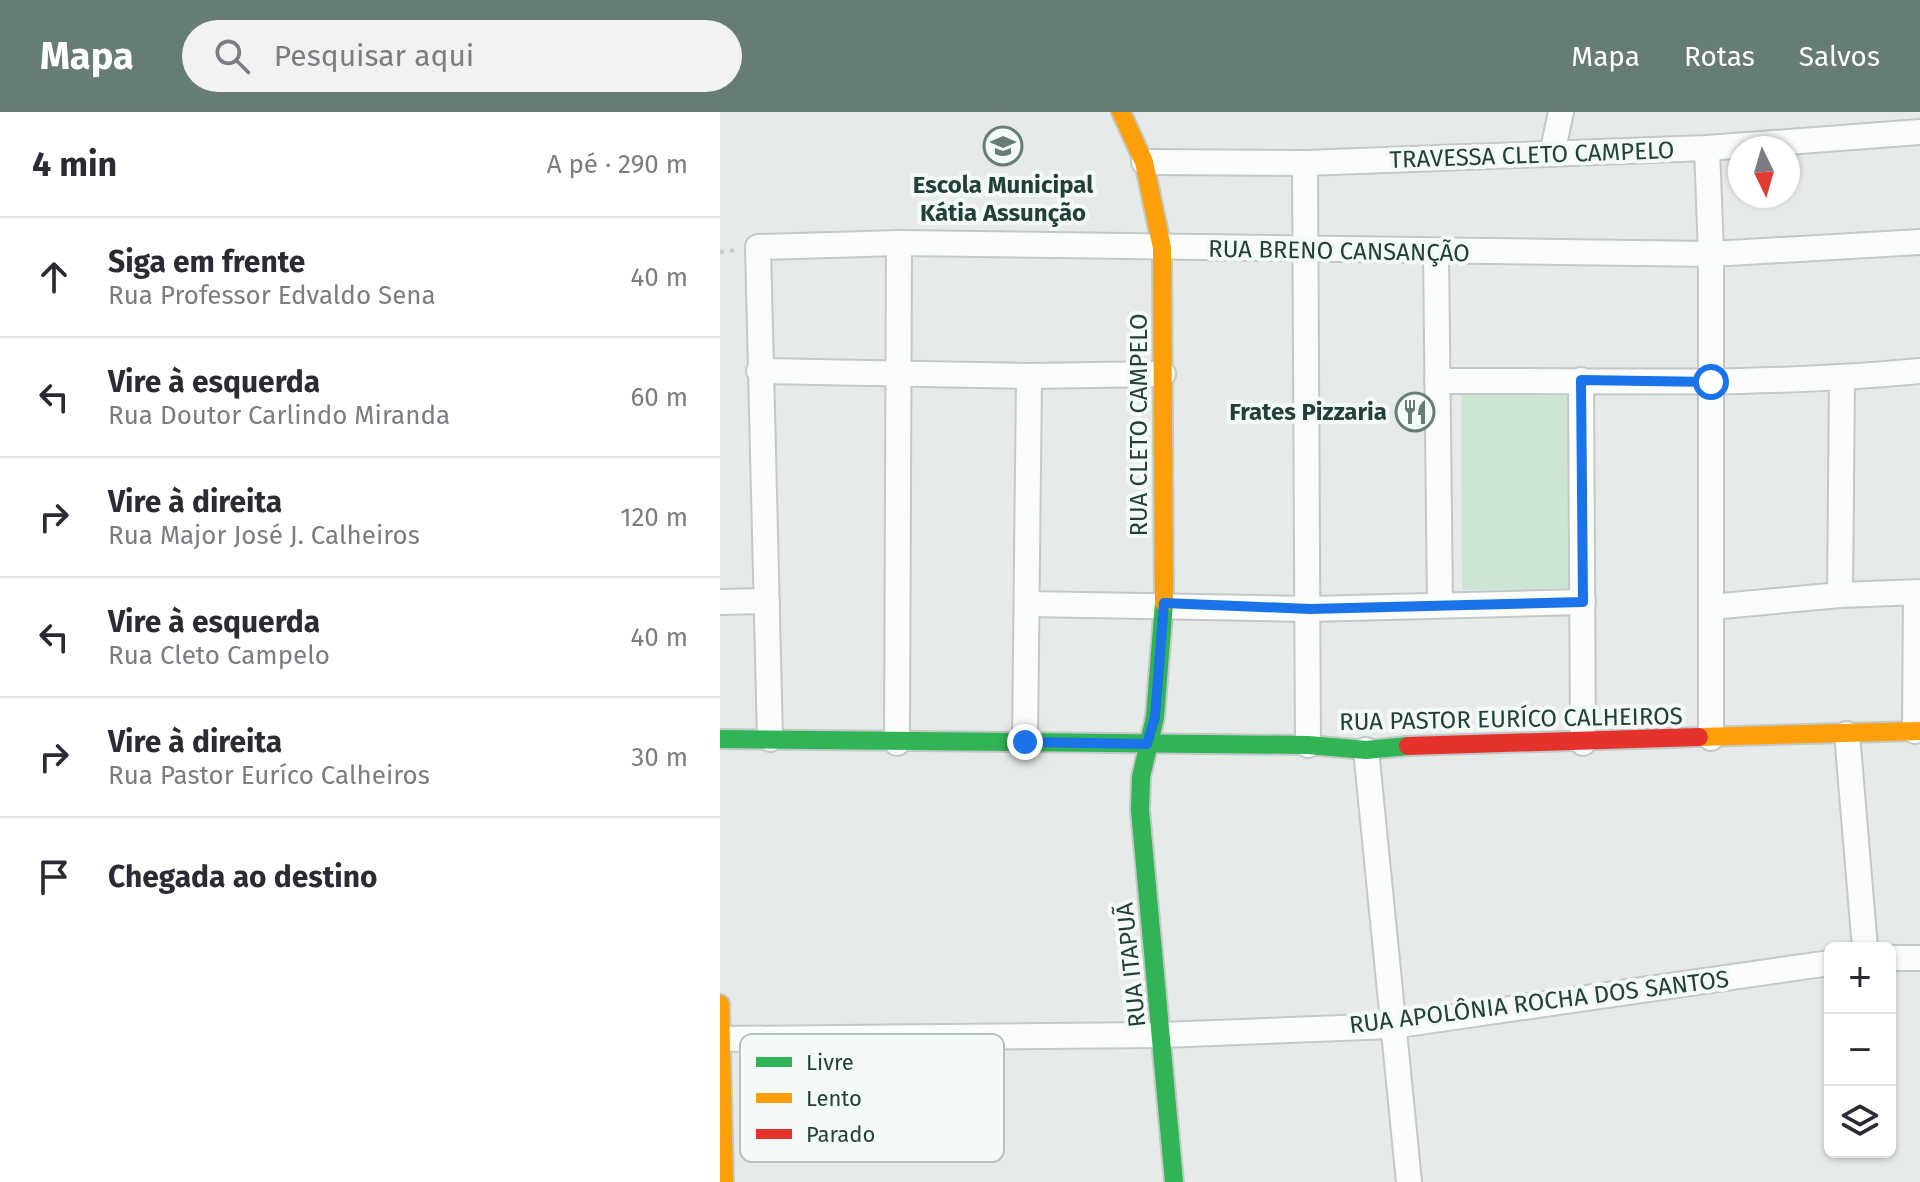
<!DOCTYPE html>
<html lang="pt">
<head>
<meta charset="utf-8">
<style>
	:root { --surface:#fff; --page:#f2f2f3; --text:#2b2b33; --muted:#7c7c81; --line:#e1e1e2; --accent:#677c77 }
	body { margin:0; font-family:"Fira Sans",sans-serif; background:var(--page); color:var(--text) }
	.controls { position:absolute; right:24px; bottom:24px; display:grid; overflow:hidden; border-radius:12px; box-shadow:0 2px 6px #0004 }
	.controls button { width:72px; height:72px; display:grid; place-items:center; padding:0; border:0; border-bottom:2px solid var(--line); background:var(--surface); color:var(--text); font:40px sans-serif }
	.compass { position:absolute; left:1008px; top:24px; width:72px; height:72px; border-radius:50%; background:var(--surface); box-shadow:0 2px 6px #0004; rotate:175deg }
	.stop { position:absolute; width:24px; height:24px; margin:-18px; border:6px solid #1a73e8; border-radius:50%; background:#fff }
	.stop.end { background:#1a73e8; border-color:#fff; box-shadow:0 2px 8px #0008 }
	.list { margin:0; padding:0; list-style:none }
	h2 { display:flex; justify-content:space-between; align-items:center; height:104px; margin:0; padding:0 32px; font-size:34px }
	h2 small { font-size:26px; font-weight:400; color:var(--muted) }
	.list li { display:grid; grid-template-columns:52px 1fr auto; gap:24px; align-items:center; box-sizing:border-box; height:120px; padding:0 32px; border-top:2px solid var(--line) }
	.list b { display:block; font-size:30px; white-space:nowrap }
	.list p { margin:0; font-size:26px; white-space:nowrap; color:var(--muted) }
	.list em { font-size:26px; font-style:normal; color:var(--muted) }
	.icon { flex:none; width:44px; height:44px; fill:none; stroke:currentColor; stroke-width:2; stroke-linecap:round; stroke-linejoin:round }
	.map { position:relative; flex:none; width:1200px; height:1070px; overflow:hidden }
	header { display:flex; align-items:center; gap:48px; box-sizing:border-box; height:112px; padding:0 40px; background:var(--accent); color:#fff }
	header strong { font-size:38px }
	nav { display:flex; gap:44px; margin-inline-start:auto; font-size:28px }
	.search { width:560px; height:72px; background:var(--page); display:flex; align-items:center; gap:20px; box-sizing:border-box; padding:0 28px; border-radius:44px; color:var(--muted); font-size:30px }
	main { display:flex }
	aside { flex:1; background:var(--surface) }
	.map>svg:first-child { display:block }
	.green { fill:#cee5d6 }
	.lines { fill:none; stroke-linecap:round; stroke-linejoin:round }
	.street-casing { stroke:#c3c8c6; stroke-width:28 }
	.fast-casing { stroke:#c1c9c6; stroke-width:22 }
	.slow-casing { stroke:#c1c9c6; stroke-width:22 }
	.jam-casing { stroke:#c1c9c6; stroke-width:22 }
	.path { stroke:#c2cbc9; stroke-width:4; stroke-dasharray:4 6; stroke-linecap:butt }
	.street { stroke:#fbfcfc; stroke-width:24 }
	.fast { stroke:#30b455; stroke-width:18 }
	.slow { stroke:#ff9f0a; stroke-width:18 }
	.jam { stroke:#e5322d; stroke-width:18 }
	.route { stroke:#1a73e8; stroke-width:10 }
	.labels { text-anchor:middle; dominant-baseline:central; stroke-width:8; stroke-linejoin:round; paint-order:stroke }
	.street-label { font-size:24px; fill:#224039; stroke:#f4faf7 }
	.poi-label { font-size:24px; font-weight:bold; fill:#224039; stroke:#f4faf7 }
	.key { fill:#f4faf7; stroke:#b5c2be; stroke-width:2 }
	.key-label { font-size:22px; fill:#224039 }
</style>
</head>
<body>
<header>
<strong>Mapa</strong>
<div class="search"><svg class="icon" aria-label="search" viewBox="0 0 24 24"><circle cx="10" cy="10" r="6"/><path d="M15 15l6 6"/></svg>Pesquisar aqui</div>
<nav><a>Mapa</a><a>Rotas</a><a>Salvos</a></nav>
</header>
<main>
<aside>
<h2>4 min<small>A pé · 290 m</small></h2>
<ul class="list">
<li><svg class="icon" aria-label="ahead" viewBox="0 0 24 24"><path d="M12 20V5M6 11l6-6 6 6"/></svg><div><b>Siga em frente</b><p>Rua Professor Edvaldo Sena</p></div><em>40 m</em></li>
<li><svg class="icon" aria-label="left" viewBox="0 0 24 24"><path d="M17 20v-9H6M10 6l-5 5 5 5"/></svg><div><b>Vire à esquerda</b><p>Rua Doutor Carlindo Miranda</p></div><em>60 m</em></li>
<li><svg class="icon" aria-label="right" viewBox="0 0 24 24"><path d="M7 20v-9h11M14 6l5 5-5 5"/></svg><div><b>Vire à direita</b><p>Rua Major José J. Calheiros</p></div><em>120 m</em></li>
<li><svg class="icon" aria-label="left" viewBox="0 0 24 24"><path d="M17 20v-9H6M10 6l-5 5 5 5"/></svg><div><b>Vire à esquerda</b><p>Rua Cleto Campelo</p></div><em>40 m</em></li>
<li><svg class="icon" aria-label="right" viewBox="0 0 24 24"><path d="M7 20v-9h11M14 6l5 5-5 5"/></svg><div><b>Vire à direita</b><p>Rua Pastor Euríco Calheiros</p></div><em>30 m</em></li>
<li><svg class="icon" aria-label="arrive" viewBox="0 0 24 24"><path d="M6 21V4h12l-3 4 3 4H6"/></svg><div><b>Chegada ao destino</b></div></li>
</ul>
</aside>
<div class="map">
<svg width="1200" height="1070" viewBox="0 0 1200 1070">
	<rect width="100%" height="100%" fill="#e6ebe9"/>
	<!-- green -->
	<polygon class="green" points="859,274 860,477 742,478 741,275"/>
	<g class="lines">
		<!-- street casing -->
		<g class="street-casing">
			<g id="street">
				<polyline points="987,36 991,142 991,626"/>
				<polyline points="832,42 841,0"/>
				<polyline points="424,50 585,51 987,36 1200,20"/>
				<polyline points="585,51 588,633"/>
				<polyline points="716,141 720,493"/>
				<polyline points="39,259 309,264 443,262"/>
				<polyline points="861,268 863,631"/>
				<path d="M 717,269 C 878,268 1039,275 1200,259"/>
				<polyline points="1120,483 1122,267"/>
				<polyline points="0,490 47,489"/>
				<polyline points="307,492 590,497 863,490"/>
				<polyline points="991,495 1120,483 1200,480"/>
				<polyline points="1195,619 1196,481"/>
				<polyline points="1127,622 1145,836"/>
				<polyline points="50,627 38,135 179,131 991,142 1200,130"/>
				<polyline points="305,630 309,264"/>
				<polyline points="177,631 179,131"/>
				<polyline points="646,638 689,1070"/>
				<polyline points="1170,846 1200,846"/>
				<polyline points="1,927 442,923 672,914 1110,851"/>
			</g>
		</g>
		<!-- fast casing -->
		<g class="fast-casing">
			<g id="fast">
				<polyline points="444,491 435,605 421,665 420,698 454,1070"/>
				<polyline points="0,627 588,633 646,638 688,634"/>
			</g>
		</g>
		<!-- slow casing -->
		<g class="slow-casing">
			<g id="slow">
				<polyline points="401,0 424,50 442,136 444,491"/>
				<polyline points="979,625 1200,619"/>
				<polyline points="0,892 4,1070"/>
			</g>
		</g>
		<!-- jam casing -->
		<g class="jam-casing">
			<polyline id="jam" points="688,634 979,625"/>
		</g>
		<!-- path -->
		<polyline class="path" points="0,140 16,138"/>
		<!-- street -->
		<use href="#street" class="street"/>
		<!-- fast -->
		<use href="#fast" class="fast"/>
		<!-- slow -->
		<use href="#slow" class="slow"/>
		<!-- jam -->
		<use href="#jam" class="jam"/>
	</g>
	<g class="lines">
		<!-- route -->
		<polyline class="route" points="305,630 427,632 435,605 444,491 590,497 863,490 861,268 991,270"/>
	</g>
	<!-- icons -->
	<defs>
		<g id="school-ring" transform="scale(2)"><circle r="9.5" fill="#f4faf7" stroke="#677c77" stroke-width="1.5"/><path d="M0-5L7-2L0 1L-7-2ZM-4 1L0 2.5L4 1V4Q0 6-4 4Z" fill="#677c77"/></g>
		<g id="restaurant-ring" transform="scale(2)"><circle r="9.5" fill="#f4faf7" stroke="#677c77" stroke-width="1.5"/><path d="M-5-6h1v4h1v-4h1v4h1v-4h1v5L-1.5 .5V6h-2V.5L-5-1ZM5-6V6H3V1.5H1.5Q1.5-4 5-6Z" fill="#677c77"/></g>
	</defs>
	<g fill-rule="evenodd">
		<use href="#school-ring" x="283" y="34"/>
		<use href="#restaurant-ring" x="695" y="300"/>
	</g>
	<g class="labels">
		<!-- street labels -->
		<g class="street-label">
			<text transform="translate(812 43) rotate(-2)">TRAVESSA CLETO CAMPELO</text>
			<text transform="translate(619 139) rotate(1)">RUA BRENO CANSANÇÃO</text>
			<text transform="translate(419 313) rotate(-90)">RUA CLETO CAMPELO</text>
			<text transform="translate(791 607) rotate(-1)">RUA PASTOR EURÍCO CALHEIROS</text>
			<text transform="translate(411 853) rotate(-96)">RUA ITAPUÃ</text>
			<text transform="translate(819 890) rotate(-7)">RUA APOLÔNIA ROCHA DOS SANTOS</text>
		</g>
		<!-- poi labels -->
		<g class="poi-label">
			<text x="283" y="73">Escola Municipal<tspan x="283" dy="28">Kátia Assunção</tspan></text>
			<text x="667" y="300" text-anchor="end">Frates Pizzaria</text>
		</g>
	</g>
	<!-- legend -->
	<rect x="20" y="922" width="264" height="128" rx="12" class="key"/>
	<rect x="36" y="945" width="36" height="10" fill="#30b455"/>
	<rect x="36" y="981" width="36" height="10" fill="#ff9f0a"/>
	<rect x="36" y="1017" width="36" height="10" fill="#e5322d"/>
	<g class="key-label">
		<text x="86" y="958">Livre</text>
		<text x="86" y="994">Lento</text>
		<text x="86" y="1030">Parado</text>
	</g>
</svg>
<div class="controls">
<button>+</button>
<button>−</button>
<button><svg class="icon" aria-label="layers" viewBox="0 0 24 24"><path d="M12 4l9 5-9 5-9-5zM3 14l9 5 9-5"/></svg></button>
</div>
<svg class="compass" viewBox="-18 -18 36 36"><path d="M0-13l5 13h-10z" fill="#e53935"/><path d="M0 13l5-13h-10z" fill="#7c7c81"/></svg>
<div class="stop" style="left:991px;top:270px"></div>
<div class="stop end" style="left:305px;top:630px"></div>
</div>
</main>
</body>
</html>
